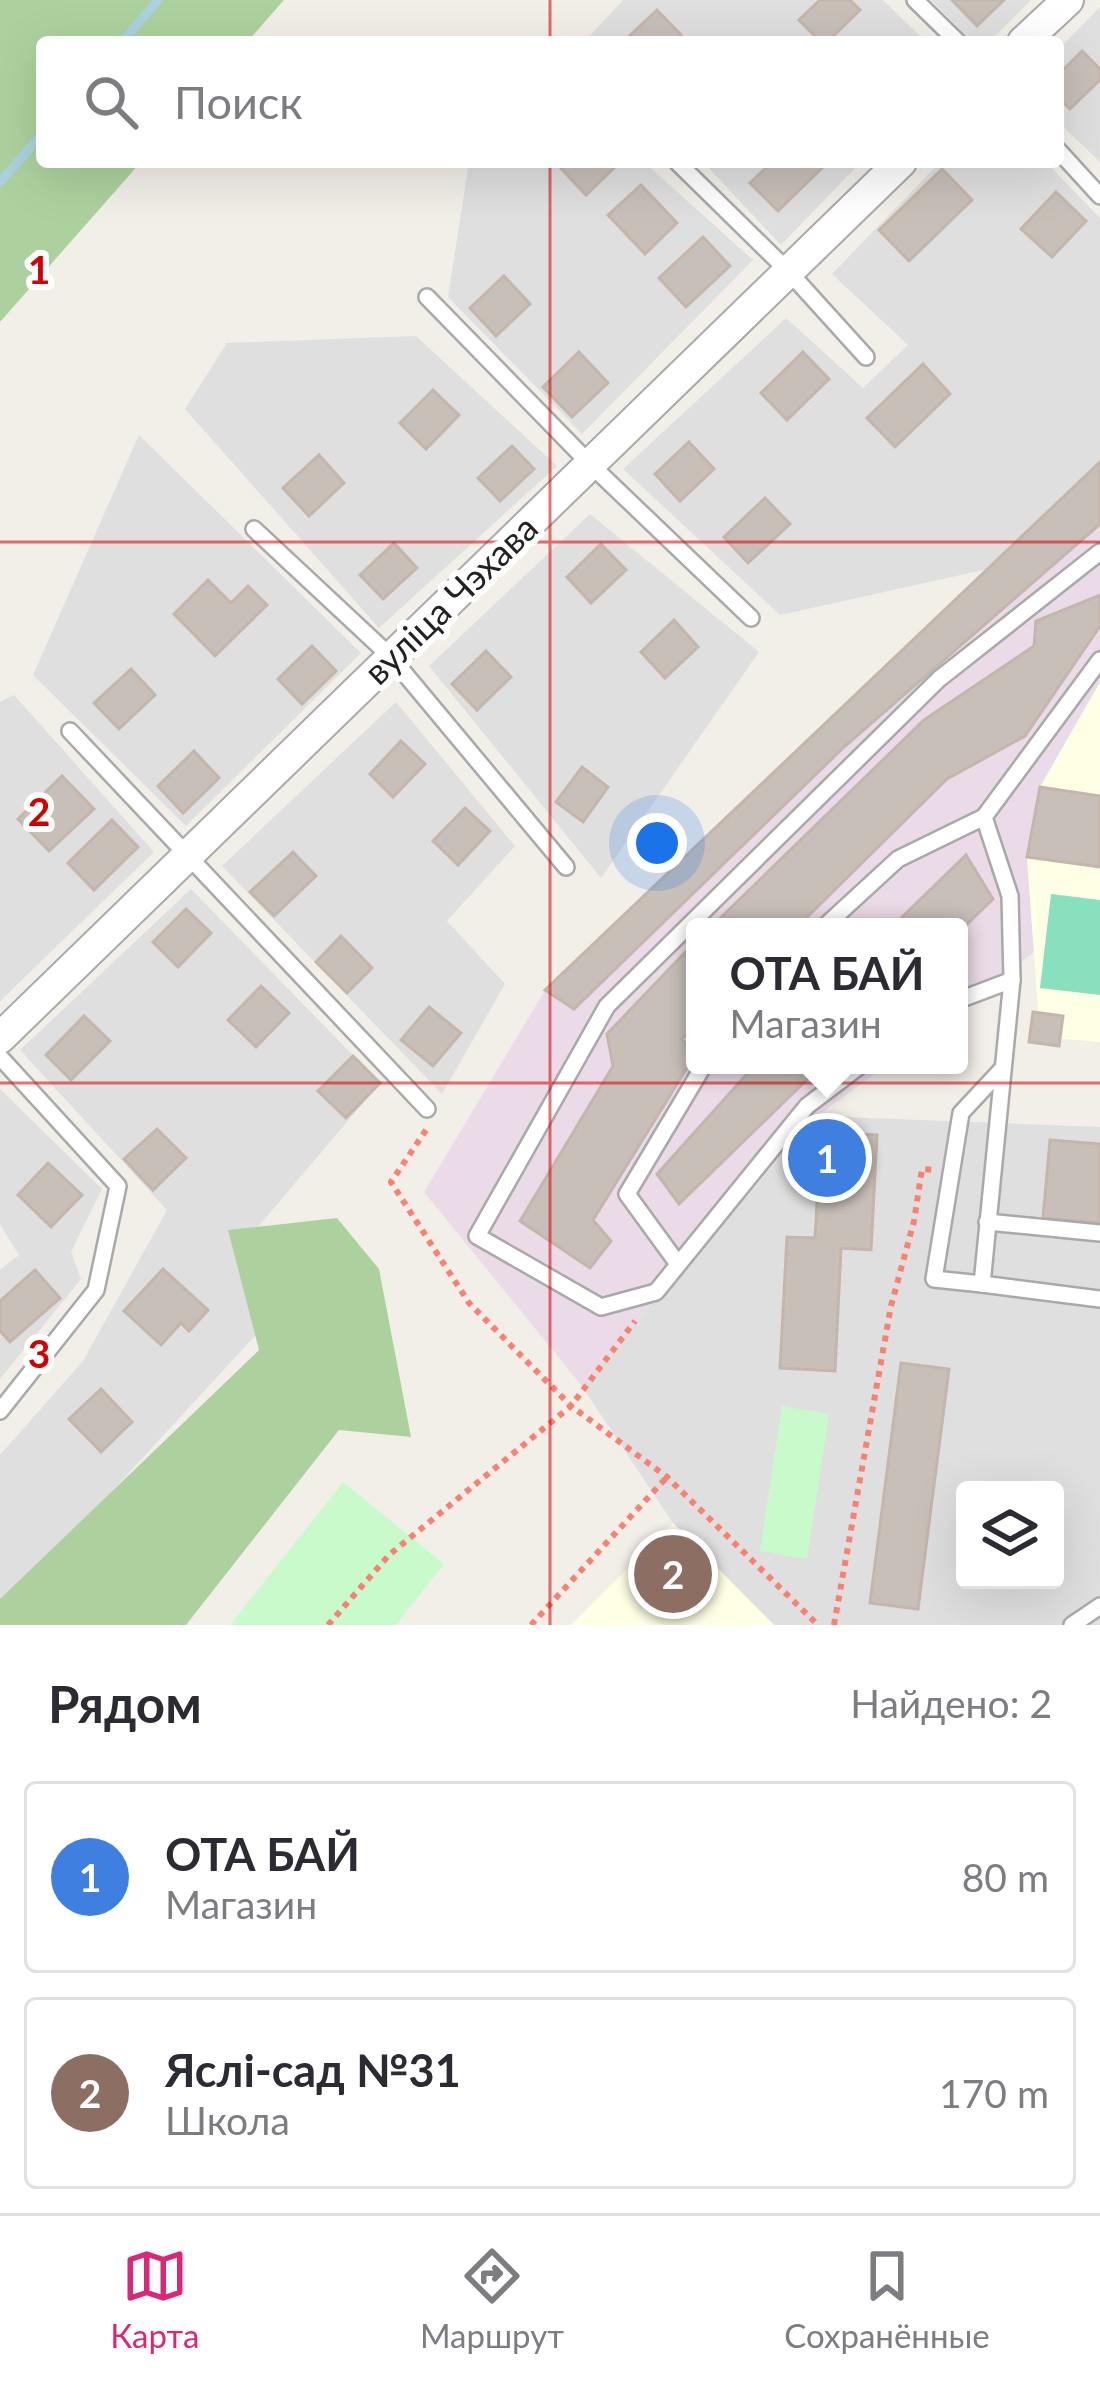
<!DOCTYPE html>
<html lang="ru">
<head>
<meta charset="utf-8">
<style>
	:root { --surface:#fff; --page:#f2f2f3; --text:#2b2b33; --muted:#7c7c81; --line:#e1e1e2; --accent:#db2777 }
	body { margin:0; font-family:Lato,sans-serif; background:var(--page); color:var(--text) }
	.controls { position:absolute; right:36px; bottom:36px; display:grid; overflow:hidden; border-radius:12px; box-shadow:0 12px 48px #0002 }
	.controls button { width:108px; height:108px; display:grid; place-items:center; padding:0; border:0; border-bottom:3px solid var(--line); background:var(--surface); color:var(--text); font:60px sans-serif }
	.you { position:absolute; left:657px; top:843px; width:42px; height:42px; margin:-30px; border:9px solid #fff; border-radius:50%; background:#1a73e8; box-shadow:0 0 0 18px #1a73e833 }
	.badge { display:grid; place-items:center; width:78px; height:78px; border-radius:50%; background:var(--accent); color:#fff; font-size:39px; font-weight:700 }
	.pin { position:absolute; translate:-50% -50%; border:6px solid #fff; box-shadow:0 3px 12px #0006 }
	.popup { position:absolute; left:686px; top:918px; width:282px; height:156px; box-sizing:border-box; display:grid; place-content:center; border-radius:12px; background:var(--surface); filter:drop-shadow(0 3px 9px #0005); font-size:39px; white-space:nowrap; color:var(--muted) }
	.popup b { font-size:45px; color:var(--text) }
	.popup::after { content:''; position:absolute; left:50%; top:100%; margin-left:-24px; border:24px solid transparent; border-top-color:var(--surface) }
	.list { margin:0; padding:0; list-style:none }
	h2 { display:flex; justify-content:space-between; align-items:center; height:156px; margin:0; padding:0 48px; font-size:51px }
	h2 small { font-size:39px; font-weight:400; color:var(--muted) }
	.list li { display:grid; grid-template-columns:78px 1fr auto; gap:36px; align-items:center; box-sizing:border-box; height:192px; margin:0 24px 24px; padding:0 24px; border:3px solid var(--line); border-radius:12px }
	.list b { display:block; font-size:45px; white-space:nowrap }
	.list p { margin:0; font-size:39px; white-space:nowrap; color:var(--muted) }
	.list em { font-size:39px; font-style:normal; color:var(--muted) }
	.icon { flex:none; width:66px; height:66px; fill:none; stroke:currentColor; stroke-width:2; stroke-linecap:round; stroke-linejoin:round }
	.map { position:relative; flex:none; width:1100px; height:1625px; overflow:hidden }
	.search { position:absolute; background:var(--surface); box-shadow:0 12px 48px #0002; left:36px; right:36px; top:36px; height:132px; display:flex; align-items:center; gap:30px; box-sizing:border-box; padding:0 42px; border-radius:12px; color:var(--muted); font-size:45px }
	.sheet { height:588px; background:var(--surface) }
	nav { display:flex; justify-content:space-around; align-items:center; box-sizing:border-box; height:168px; border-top:3px solid var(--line); background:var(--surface); font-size:33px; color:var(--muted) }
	nav a { display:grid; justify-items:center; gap:6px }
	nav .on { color:var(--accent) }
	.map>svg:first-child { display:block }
	.residential { fill:#e0dfdf; fill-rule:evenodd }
	.industrial { fill:#ebdbe8 }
	.education { fill:#ffffe5 }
	.forest { fill:#add19e }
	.park { fill:#c8facc }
	.pitch { fill:#88e0be }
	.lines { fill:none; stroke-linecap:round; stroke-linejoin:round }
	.stream { stroke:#aad3df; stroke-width:9 }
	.building { fill:#c7bfb8; stroke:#c4b6ab; stroke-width:3 }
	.lane-casing { stroke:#a9a9a9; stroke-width:20 }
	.street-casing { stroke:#a9a9a9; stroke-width:34 }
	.path { stroke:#fa8072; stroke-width:6; stroke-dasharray:6 6; stroke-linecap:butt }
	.lane { stroke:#fff; stroke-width:15 }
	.street { stroke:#fff; stroke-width:30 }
	.grid { fill:none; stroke:#d40000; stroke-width:3; stroke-opacity:0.55 }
	.labels { text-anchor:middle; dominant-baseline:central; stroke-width:12; stroke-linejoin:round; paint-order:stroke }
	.street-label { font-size:36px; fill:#222; stroke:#fff }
	.grid-label { font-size:39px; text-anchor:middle; font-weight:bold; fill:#d40000; stroke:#fff; stroke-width:12; stroke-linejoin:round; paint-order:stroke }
</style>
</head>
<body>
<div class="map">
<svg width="1100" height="1625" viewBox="0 0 1100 1625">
	<rect width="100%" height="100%" fill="#f2efe9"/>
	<!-- residential -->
	<g class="residential">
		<polygon points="623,0 883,0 926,42 589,42 587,39"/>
		<polygon points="931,0 1031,0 989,42 973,42"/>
		<polygon points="1100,7 1100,162 1058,122 1058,50"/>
		<polygon points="469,162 644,162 753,260 582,434 448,297"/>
		<polygon points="703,162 861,162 781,245"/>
		<polygon points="940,162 1046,162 1100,218 1100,462 988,569 780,615 623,469 786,318 863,388 908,345 832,274"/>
		<polygon points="416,336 557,466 379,628 185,409 227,343"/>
		<polygon points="139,435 361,653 186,826 33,675"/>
		<polygon points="590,514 759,652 601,878 429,666"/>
		<polygon points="14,695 154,852 0,1001 0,702"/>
		<polygon points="396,702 515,846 447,921 505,984 442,1094 222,866"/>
		<polygon points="191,889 380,1083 257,1228 264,1326 45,1564 0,1601 0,1455 83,1361 167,1210 20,1050"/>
		<polygon points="0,1089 102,1189 71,1252 81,1279 0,1379 0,1270 19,1255 0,1224"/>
		<path d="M 817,1116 L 1100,1127 L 1100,1625 L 774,1625 L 673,1523 L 581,1385 ZM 965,1490 L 1055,1490 L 1055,1580 L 965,1580 Z"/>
	</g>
	<!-- industrial -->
	<polygon class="industrial" points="1100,462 1100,682 1040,787 1027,857 1034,952 959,1012 959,927 695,927 695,1065 887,1065 817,1116 581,1385 424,1192 545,990"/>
	<!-- education -->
	<g class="education">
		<polygon points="1100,682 1100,1042 1040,1037 1027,857 1040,787"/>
		<polygon points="673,1523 774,1625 571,1625"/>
	</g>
	<!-- forest -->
	<g class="forest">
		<polygon points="0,0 284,0 247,42 42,42 42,162 141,162 0,322"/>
		<polygon points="337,1218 379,1269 411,1437 339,1430 186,1625 0,1625 0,1599 259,1350 228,1230"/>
	</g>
	<!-- park -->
	<g class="park">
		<polygon points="782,1406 829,1414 807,1559 760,1551"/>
		<polygon points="343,1482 444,1564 396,1625 230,1625"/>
	</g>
	<!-- pitch -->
	<polygon class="pitch" points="1051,894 1100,900 1100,995 1040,988"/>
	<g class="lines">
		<!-- stream -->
		<g class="stream">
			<polyline points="122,42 158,0"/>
			<polyline points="0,182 42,134"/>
		</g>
	</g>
	<!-- building -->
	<g class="building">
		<polygon points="820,0 850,0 860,10 827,42 821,42 799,20"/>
		<polygon points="952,0 1004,0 977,26"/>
		<polygon points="657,10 681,35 673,42 623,42"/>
		<polygon points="1082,51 1100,69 1100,80 1070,109 1058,97 1058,75"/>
		<polygon points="555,162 620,162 586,195"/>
		<polygon points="772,162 816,162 822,168 778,211 750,183"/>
		<polygon points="942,169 972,200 909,261 879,230"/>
		<polygon points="641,185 677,223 645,254 608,215"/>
		<polygon points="1056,192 1086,221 1052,257 1021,229"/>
		<polygon points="703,237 730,266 686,307 659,278"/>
		<polygon points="504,276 530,304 496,336 470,308"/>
		<polygon points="579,352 608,383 572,417 543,387"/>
		<polygon points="803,352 829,379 787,420 761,393"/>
		<polygon points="923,364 950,394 895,447 867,418"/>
		<polygon points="433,390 459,415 426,449 400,423"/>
		<polygon points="689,442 714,469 680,501 655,474"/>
		<polygon points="512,446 534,469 500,501 478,478"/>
		<polygon points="319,455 344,483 309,516 283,488"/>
		<polygon points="1100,462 1100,524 844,747 574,1009 545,990"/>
		<polygon points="765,498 790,524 748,563 724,537"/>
		<polygon points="394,543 417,568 383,599 360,575"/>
		<polygon points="601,544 626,570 591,603 567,577"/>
		<polygon points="208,580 231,603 248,586 267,605 215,656 174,614"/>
		<polygon points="1100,595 1100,626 1025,736 947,779 797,927 711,927 924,720 1034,646 1036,621"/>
		<polygon points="674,620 698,647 665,678 641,652"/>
		<polygon points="312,646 336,671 302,704 278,679"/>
		<polygon points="486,651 511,677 477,710 452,684"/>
		<polygon points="131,669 155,695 119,729 94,703"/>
		<polygon points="401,741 425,764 393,797 370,774"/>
		<polygon points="194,751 219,778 183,813 158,786"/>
		<polygon points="582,767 608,787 583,822 556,802"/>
		<polygon points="62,776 94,809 49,851 18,819"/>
		<polygon points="1040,787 1100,796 1100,867 1027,857"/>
		<polygon points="465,808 490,831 458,865 433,841"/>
		<polygon points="112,820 138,847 94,890 68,863"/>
		<polygon points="293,852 316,876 274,916 250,892"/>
		<polygon points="966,855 993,899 959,932 959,927 892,927"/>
		<polygon points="186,909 211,933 178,967 153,942"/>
		<polygon points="341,936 372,968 347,993 316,962"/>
		<polygon points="695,942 695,1027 682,1039 695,1055 593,1220 611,1241 590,1268 520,1221 613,1066 607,1034"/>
		<polygon points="261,986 289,1013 256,1047 228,1020"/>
		<polygon points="429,1007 461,1033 433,1066 401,1040"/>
		<polygon points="1033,1012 1063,1016 1059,1046 1029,1042"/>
		<polygon points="84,1016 110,1041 71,1080 46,1055"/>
		<polygon points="353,1056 380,1083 346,1118 318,1091"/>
		<polygon points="755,1065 822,1065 679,1204 657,1174"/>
		<polygon points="157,1129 186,1158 153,1190 124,1159"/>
		<polygon points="821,1132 877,1135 871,1250 841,1248 835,1371 780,1368 787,1237 815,1238"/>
		<polygon points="1050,1140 1100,1144 1100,1223 1043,1218"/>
		<polygon points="48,1163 82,1195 51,1227 18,1195"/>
		<polygon points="163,1269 208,1310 189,1331 181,1323 161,1345 124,1311"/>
		<polygon points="35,1270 60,1298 10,1342 0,1331 0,1301"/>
		<polygon points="901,1363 949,1369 918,1609 870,1603"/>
		<polygon points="101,1389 132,1422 101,1452 69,1419"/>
	</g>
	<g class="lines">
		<!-- lane casing -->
		<g class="lane-casing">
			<g id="lane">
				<polyline points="915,0 958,42"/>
				<polyline points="1058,150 1100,196"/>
				<polyline points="677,162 790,273 866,357"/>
				<polyline points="427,297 590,464 751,618"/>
				<polyline points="254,529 390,656 566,867"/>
				<polyline points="1100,660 984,817 1010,896 1012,980 982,1284 1100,1299"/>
				<polyline points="70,731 427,1109"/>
				<polyline points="824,927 898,859 984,817"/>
				<polyline points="959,1000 1012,980"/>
				<polyline points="0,1057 118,1186 96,1290 0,1411"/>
				<polyline points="861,1065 807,1106 656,1292 601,1307 477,1236 607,1006 939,679 1100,552"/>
				<polyline points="987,1222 1100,1233"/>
				<polyline points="678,1264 627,1194 704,1065"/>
				<polyline points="982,1284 934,1279 961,1113 1003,1068"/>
				<polyline points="1072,1625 1100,1606"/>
			</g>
		</g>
		<!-- street casing -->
		<g class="street-casing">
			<g id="street">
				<polyline points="1023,42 1068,0"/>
				<polyline points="0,1038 901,162"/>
			</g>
		</g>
		<!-- path -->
		<g class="path">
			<polyline points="426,1130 391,1182 469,1303 571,1406 667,1477 818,1625"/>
			<polyline points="328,1625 389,1555 571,1406 635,1321"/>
			<polyline points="531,1625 667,1477"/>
			<polyline points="834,1625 891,1306 914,1221 922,1169 934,1170"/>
		</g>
		<!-- lane -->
		<use href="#lane" class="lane"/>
		<!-- street -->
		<use href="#street" class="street"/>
	</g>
	<!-- grid -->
	<path class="grid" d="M 550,0 L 550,42M 550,162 L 550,1625M 0,542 L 1100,542M 0,1083 L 1100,1083"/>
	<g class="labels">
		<!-- street labels -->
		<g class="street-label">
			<text transform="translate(450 599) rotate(-44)">вуліца Чэхава</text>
		</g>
	</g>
	<g class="grid-label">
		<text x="39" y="284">1</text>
		<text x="39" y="826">2</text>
		<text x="39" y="1368">3</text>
	</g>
</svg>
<div class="controls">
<button><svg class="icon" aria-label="layers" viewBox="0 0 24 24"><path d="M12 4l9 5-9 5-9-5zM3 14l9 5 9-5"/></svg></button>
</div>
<div class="you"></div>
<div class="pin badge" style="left:827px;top:1158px;background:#3f7fe0">1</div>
<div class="popup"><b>ОТА БАЙ</b>Магазин</div>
<div class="pin badge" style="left:673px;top:1574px;background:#8d6e63">2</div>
<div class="search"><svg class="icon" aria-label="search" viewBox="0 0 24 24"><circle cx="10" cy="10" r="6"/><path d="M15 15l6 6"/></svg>Поиск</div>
</div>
<section class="sheet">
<h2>Рядом<small>Найдено: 2</small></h2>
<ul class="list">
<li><span class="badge" style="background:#3f7fe0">1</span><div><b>ОТА БАЙ</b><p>Магазин</p></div><em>80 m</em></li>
<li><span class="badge" style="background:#8d6e63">2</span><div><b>Яслі-сад №31</b><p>Школа</p></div><em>170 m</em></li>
</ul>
</section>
<nav>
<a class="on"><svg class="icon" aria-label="map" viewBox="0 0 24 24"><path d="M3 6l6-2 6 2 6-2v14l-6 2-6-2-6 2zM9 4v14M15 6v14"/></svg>Карта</a>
<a><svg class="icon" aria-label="directions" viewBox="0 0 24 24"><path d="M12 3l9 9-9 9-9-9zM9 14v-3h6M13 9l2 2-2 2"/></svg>Маршрут</a>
<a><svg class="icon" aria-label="saved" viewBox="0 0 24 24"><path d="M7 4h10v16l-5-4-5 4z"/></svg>Сохранённые</a>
</nav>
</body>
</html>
